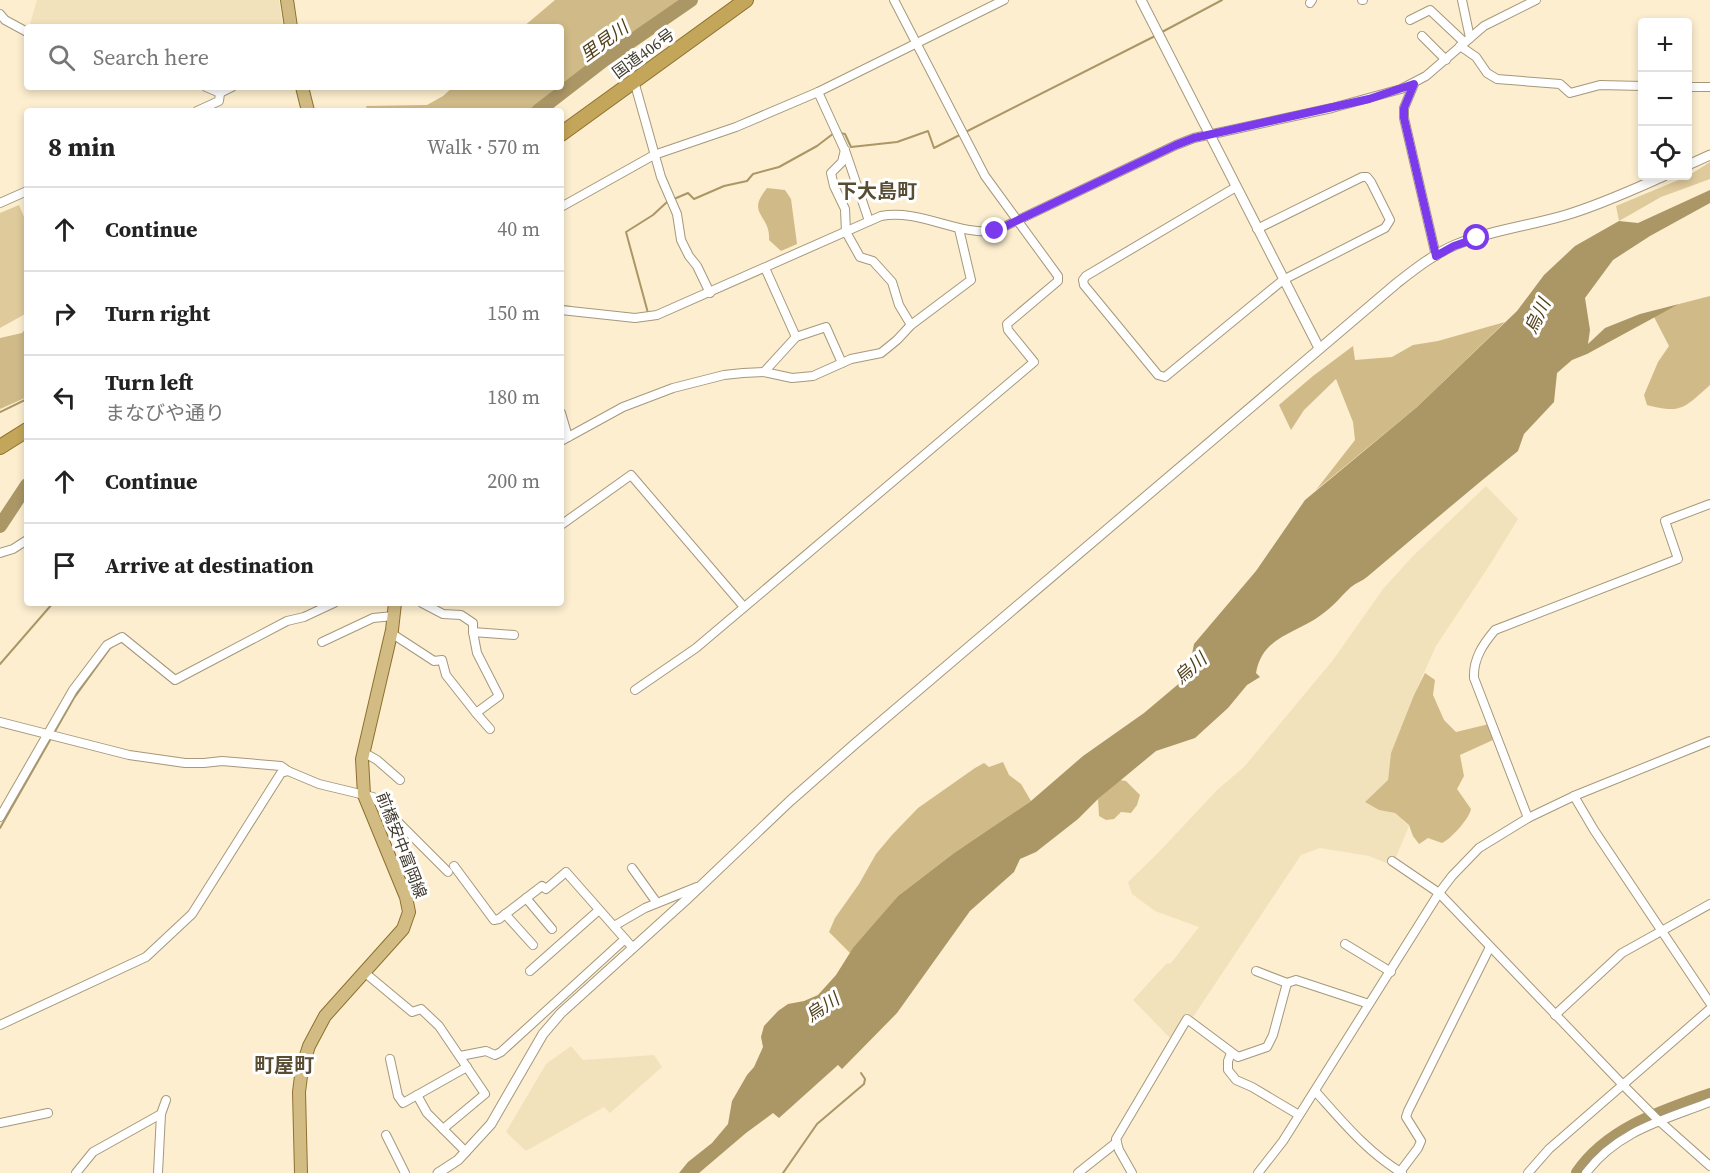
<!DOCTYPE html>
<html lang="en">
<head>
<meta charset="utf-8">
<style>
	:root { --surface:#fff; --page:#f6f6f6; --text:#222; --muted:#767676; --line:#e0e0e0 }
	body { margin:0; font-family:"Source Serif 4","Noto Sans JP",serif; background:var(--page); color:var(--text) }
	.controls { position:absolute; right:18px; top:18px; display:grid; overflow:hidden; border-radius:6px; box-shadow:0 3px 9px #0003 }
	.controls button { width:54px; height:54px; display:grid; place-items:center; padding:0; border:0; border-bottom:2px solid var(--line); background:var(--surface); color:var(--text); font:30px sans-serif }
	.stop { position:absolute; width:18px; height:18px; margin:-14px; border:4px solid #7c3aed; border-radius:50%; background:#fff }
	.stop.end { background:#7c3aed; border-color:#fff; box-shadow:0 2px 6px #0008 }
	.list { margin:0; padding:0; list-style:none }
	h2 { display:flex; justify-content:space-between; align-items:center; height:78px; margin:0; padding:0 24px; font-size:26px }
	h2 small { font-size:20px; font-weight:400; color:var(--muted) }
	.list li { display:grid; grid-template-columns:39px 1fr auto; gap:18px; align-items:center; box-sizing:border-box; height:84px; padding:0 24px; border-top:2px solid var(--line) }
	.list b { display:block; font-size:22px; white-space:nowrap }
	.list p { margin:0; font-size:20px; white-space:nowrap; color:var(--muted) }
	.list em { font-size:20px; font-style:normal; color:var(--muted) }
	.icon { flex:none; width:33px; height:33px; fill:none; stroke:currentColor; stroke-width:2; stroke-linecap:round; stroke-linejoin:round }
	.map { position:relative; flex:none; width:1710px; height:1173px; overflow:hidden }
	.search { position:absolute; background:var(--surface); box-shadow:0 3px 9px #0003; left:24px; top:24px; width:540px; height:66px; display:flex; align-items:center; gap:15px; box-sizing:border-box; padding:0 21px; border-radius:6px; color:var(--muted); font-size:22px }
	.panel { position:absolute; background:var(--surface); box-shadow:0 3px 9px #0003; left:24px; top:108px; width:540px; height:498px; border-radius:6px }
	.map>svg:first-child { display:block }
	.built { fill:#f2e2bc }
	.green { fill:#dfca9c }
	.forest { fill:#d0ba88 }
	.water { fill:#ab9665 }
	.lines { fill:none; stroke-linecap:round; stroke-linejoin:round }
	.stream { stroke:#ab9665; stroke-width:2 }
	.river { stroke:#ab9665; stroke-width:14 }
	.minor-casing { stroke:#a5987c; stroke-width:10 }
	.tertiary-casing { stroke:#a5987c; stroke-width:11 }
	.primary-casing { stroke:#8c712f; stroke-width:14 }
	.trunk-casing { stroke:#8c712f; stroke-width:16 }
	.minor { stroke:#fff; stroke-width:8 }
	.tertiary { stroke:#fff; stroke-width:9 }
	.primary { stroke:#d3bc83; stroke-width:12 }
	.trunk { stroke:#c4a65a; stroke-width:14 }
	.route { stroke:#7c3aed; stroke-width:8 }
	.labels { text-anchor:middle; dominant-baseline:central; stroke-width:6; stroke-linejoin:round; paint-order:stroke }
	.street-label { font-size:16px; fill:#403a2e; stroke:#fff }
	.water-label { font-size:18px; font-style:italic; fill:#503f18; stroke:#fff }
	.quarter-label { font-size:20px; font-weight:bold; fill:#584c32; stroke:#fff }
</style>
</head>
<body>
<div class="map">
<svg width="1710" height="1173" viewBox="0 0 1710 1173">
	<rect width="100%" height="100%" fill="#fceecf"/>
	<!-- built -->
	<g class="built">
		<polygon points="37,0 279,0 283,27 29,27"/>
		<polygon points="1486,486 1518,519 1491,563 1436,646 1414,695 1391,753 1388,780 1365,802 1379,810 1395,813 1409,826 1396,857 1391,865 1369,856 1320,848 1301,855 1193,1017 1187,1013 1171,1039 1133,1000 1166,964 1171,963 1199,927 1155,911 1132,894 1128,882 1158,853 1217,790 1244,767 1333,660 1383,589 1413,556"/>
		<polygon points="571,1046 583,1060 654,1055 662,1067 610,1113 604,1107 526,1151 506,1132 546,1064"/>
	</g>
	<!-- green -->
	<g class="green">
		<polygon points="1710,162 1710,179 1661,197 1619,221 1616,206 1688,176"/>
		<polygon points="19,205 27,224 27,313 0,328 0,213"/>
	</g>
	<!-- forest -->
	<g class="forest">
		<polygon points="555,0 680,0 577,83 535,111 368,111 366,106 427,105 443,96 453,87 561,87 561,27 523,27"/>
		<path d="M 767,188 L 785,190 L 791,199 L 797,244 L 781,251 L 769,240 C 771,214 745,215 767,188 Z"/>
		<path d="M 1710,296 L 1710,385 C 1684,408 1682,414 1647,405 L 1644,395 L 1658,362 L 1669,346 L 1654,317 L 1679,304 Z"/>
		<polygon points="1505,322 1417,407 1316,490 1355,440 1353,422 1336,379 1304,410 1291,430 1279,405 1313,376 1353,346 1355,360 1392,357 1413,345 1438,341"/>
		<polygon points="27,327 27,397 0,409 0,338 22,333"/>
		<path d="M 1425,673 L 1435,680 L 1433,695 L 1444,720 L 1456,732 L 1489,724 L 1493,740 L 1460,755 L 1464,776 L 1457,789 L 1471,809 C 1469,819 1451,839 1442,843 L 1428,838 L 1419,844 L 1413,836 L 1409,825 L 1395,813 L 1379,810 L 1365,802 L 1388,780 L 1391,753 L 1414,695 Z"/>
		<polygon points="1003,762 1009,775 1021,784 1031,801 954,853 898,896 850,953 829,932 835,918 859,884 876,854 892,835 918,808 975,768 984,763 989,767"/>
		<polygon points="1120,780 1126,781 1140,795 1137,805 1131,813 1121,812 1114,819 1106,820 1099,816 1098,799"/>
	</g>
	<!-- water -->
	<path class="water" d="M 1710,190 L 1710,203 L 1650,236 L 1613,260 L 1585,298 L 1590,330 L 1588,344 L 1605,328 L 1640,314 L 1679,304 L 1587,354 L 1572,360 L 1557,373 L 1554,402 L 1524,434 L 1518,451 C 1467,492 1417,535 1367,577 C 1362,581 1356,583 1351,587 C 1341,596 1333,607 1321,615 C 1296,634 1262,636 1256,673 L 1260,677 L 1247,685 L 1228,708 L 1195,738 L 1156,751 L 1098,799 L 1078,819 L 1036,852 L 1020,859 L 1014,872 L 970,911 L 897,1013 L 842,1069 L 838,1065 L 779,1118 L 773,1113 L 746,1133 L 699,1173 L 679,1173 L 688,1162 L 712,1143 L 728,1124 L 732,1101 L 747,1075 L 754,1067 L 763,1047 L 761,1037 L 764,1026 L 778,1011 L 788,1004 L 804,1001 L 818,995 L 836,975 L 853,948 L 898,896 L 954,853 L 1031,801 L 1083,756 L 1144,713 L 1182,681 L 1191,659 L 1194,644 L 1256,571 L 1305,500 L 1417,407 L 1517,311 L 1544,275 L 1575,246 L 1619,221 L 1638,223 Z"/>
	<g class="lines">
		<!-- stream -->
		<g class="stream">
			<polyline points="1162,32 1222,0"/>
			<polyline points="840,133 845,134 851,147 897,142 928,131 934,148 1157,35"/>
			<polyline points="561,306 571,307"/>
			<polyline points="648,313 626,232 653,215 667,202 688,193 694,199 724,186 747,181 753,174 779,167 817,146 834,133"/>
			<polyline points="0,412 27,399"/>
			<polyline points="0,664 53,603"/>
			<polyline points="0,828 74,698 111,647"/>
			<polyline points="783,1173 817,1124 864,1084 865,1079 861,1073"/>
		</g>
		<!-- river -->
		<g class="river">
			<polyline points="538,111 604,60 691,0"/>
			<polyline points="0,526 27,485"/>
			<path d="M 1578,1173 C 1608,1129 1662,1112 1710,1095"/>
		</g>
		<!-- minor casing -->
		<g class="minor-casing">
			<g id="minor">
				<polyline points="1362,0 1363,0"/>
				<polyline points="1462,0 1470,38"/>
				<polyline points="1310,3 1312,0"/>
				<polyline points="0,14 5,20 27,32"/>
				<polyline points="1410,20 1430,10 1464,42"/>
				<polyline points="1422,36 1446,60"/>
				<polyline points="1460,46 1476,57 1487,73 1497,79 1560,84 1570,93 1600,85 1642,86"/>
				<polyline points="634,81 661,177 677,214 681,240 689,256 697,266 710,293"/>
				<polyline points="1414,84 1404,108 1404,118 1436,256"/>
				<polyline points="206,87 220,93 232,87"/>
				<polyline points="1688,87 1710,87"/>
				<polyline points="818,92 846,153 869,221"/>
				<polyline points="197,111 219,101 220,93"/>
				<polyline points="845,150 842,162 831,173 834,186 845,209 846,232 860,257 873,261 892,282 899,305 911,325"/>
				<polyline points="1236,187 1086,276 1083,280 1084,285 1158,375 1165,377 1283,280 1385,228 1390,220 1371,182 1367,177 1362,177 1257,229"/>
				<polyline points="0,203 27,191"/>
				<polyline points="561,207 654,155 736,127 818,92 1004,0"/>
				<polyline points="765,268 796,337"/>
				<path d="M 561,310 L 635,318 L 657,315 L 881,216 C 921,209 955,235 995,231 L 1176,145 L 1194,138 L 1332,108 L 1401,89 L 1426,76 L 1484,26 L 1536,0"/>
				<polyline points="764,372 796,337 826,327 842,363"/>
				<polyline points="561,413 568,437"/>
				<polyline points="561,441 623,407 673,388 724,375 743,373 764,372 792,378 813,376 851,359 881,353 897,340 911,325 971,280 959,229"/>
				<polyline points="561,525 631,475 744,607"/>
				<polyline points="0,553 13,549 27,540"/>
				<polyline points="422,603 443,614 461,615 473,623 473,632"/>
				<polyline points="391,633 434,661 442,660 446,675 476,713"/>
				<polyline points="322,642 373,618 393,616"/>
				<polyline points="635,690 696,648 1034,362 1008,330 1007,324 1058,281 1058,276 985,176 894,0"/>
				<polyline points="0,722 129,755 185,763 204,763 222,761 281,766 288,771 319,784 373,797 448,872"/>
				<polyline points="490,729 476,713 499,696 477,653 473,632 514,635"/>
				<polyline points="363,752 377,760 400,780"/>
				<polyline points="1574,796 1594,830 1710,1003"/>
				<polyline points="0,817 73,690 107,645 122,637 175,680 287,621 304,617 334,603"/>
				<path d="M 1528,818 L 1474,678 C 1473,659 1483,644 1495,630 L 1678,559 L 1665,521 L 1710,504"/>
				<polyline points="1392,861 1439,893 1624,1086 1657,1119 1710,1166"/>
				<polyline points="454,866 494,920 499,919 542,886 546,889 566,872 633,948"/>
				<polyline points="632,868 657,903"/>
				<polyline points="526,898 552,929"/>
				<polyline points="505,914 533,945"/>
				<polyline points="614,926 645,908 697,887"/>
				<polyline points="1345,944 1391,972"/>
				<polyline points="530,971 599,910"/>
				<polyline points="364,972 412,1012 421,1009 439,1026 485,1094 443,1129"/>
				<polyline points="1287,983 1296,980 1369,1004"/>
				<polyline points="1555,1015 1622,953 1710,904"/>
				<polyline points="0,1025 146,957 192,914 281,773 288,771"/>
				<polyline points="1231,1053 1228,1061 1228,1070 1236,1080 1252,1087 1299,1115"/>
				<polyline points="460,1056 486,1051 495,1055 501,1052 625,939"/>
				<polyline points="390,1059 398,1096 403,1103 467,1067"/>
				<path d="M 1315,1091 C 1342,1121 1367,1152 1402,1173"/>
				<polyline points="417,1095 427,1113 466,1152"/>
				<polyline points="0,1123 48,1113"/>
				<polyline points="386,1135 405,1173"/>
				<polyline points="1400,1172 1418,1148 1421,1141 1406,1117 1408,1111 1490,947"/>
				<polyline points="76,1173 93,1152 161,1114"/>
				<polyline points="158,1173 161,1114 166,1100"/>
				<polyline points="1078,1173 1117,1142"/>
				<polyline points="1132,1173 1119,1150 1116,1139 1187,1019 1238,1057 1267,1047 1273,1035 1287,983 1256,971"/>
				<polyline points="1258,1173 1283,1141 1439,893 1452,876 1479,848 1528,818 1574,796 1710,741"/>
				<polyline points="1528,1173 1549,1149 1710,1009"/>
				<path d="M 1586,1173 C 1617,1131 1664,1120 1710,1102"/>
			</g>
		</g>
		<!-- tertiary casing -->
		<g class="tertiary-casing">
			<g id="tertiary">
				<polyline points="1141,0 1319,348"/>
				<polyline points="1688,165 1710,155"/>
				<path d="M 438,1173 L 458,1160 L 491,1124 L 543,1034 L 561,1013 L 686,900 L 790,801 L 856,743 L 1397,283 C 1415,269 1434,254 1455,245 C 1491,230 1529,226 1566,215 C 1600,205 1632,190 1664,176"/>
			</g>
		</g>
		<!-- primary casing -->
		<g class="primary-casing">
			<g id="primary">
				<polyline points="287,0 291,27"/>
				<polyline points="302,87 308,111"/>
				<polyline points="301,1173 299,1092 302,1068 309,1046 325,1016 403,929 409,912 406,897 364,795 362,759 392,630 395,603"/>
			</g>
		</g>
		<!-- trunk casing -->
		<g class="trunk-casing">
			<g id="trunk">
				<polyline points="561,134 746,0"/>
				<polyline points="0,447 27,430"/>
			</g>
		</g>
		<!-- minor -->
		<use href="#minor" class="minor"/>
		<!-- tertiary -->
		<use href="#tertiary" class="tertiary"/>
		<!-- primary -->
		<use href="#primary" class="primary"/>
		<!-- trunk -->
		<use href="#trunk" class="trunk"/>
	</g>
	<g class="lines">
		<!-- route -->
		<polyline class="route" points="995,231 1176,145 1194,138 1369,99 1414,84 1404,108 1404,118 1436,256 1454,246 1477,238"/>
	</g>
	<g class="labels">
		<!-- street labels -->
		<g class="street-label">
			<text transform="translate(643 53) rotate(-36)">国道406号</text>
			<text transform="translate(402 845) rotate(69)">前橋安中富岡線</text>
		</g>
		<!-- water labels -->
		<g class="water-label">
			<text transform="translate(604 41) rotate(-36)">里見川</text>
			<text transform="translate(1537 316) rotate(-64)">烏川</text>
			<text transform="translate(1190 668) rotate(-41)">烏川</text>
			<text transform="translate(822 1007) rotate(-34)">烏川</text>
		</g>
		<!-- quarter labels -->
		<g class="quarter-label">
			<text x="877" y="191">下大島町</text>
			<text x="284" y="1065">町屋町</text>
		</g>
	</g>
</svg>
<div class="controls">
<button>+</button>
<button>−</button>
<button><svg class="icon" aria-label="locate" viewBox="0 0 24 24"><circle cx="12" cy="12" r="6"/><path d="M12 2v4M12 18v4M2 12h4M18 12h4"/></svg></button>
</div>
<div class="stop" style="left:1477px;top:238px"></div>
<div class="stop end" style="left:995px;top:231px"></div>
<div class="search"><svg class="icon" aria-label="search" viewBox="0 0 24 24"><circle cx="10" cy="10" r="6"/><path d="M15 15l6 6"/></svg>Search here</div>
<section class="panel">
<h2>8 min<small>Walk · 570 m</small></h2>
<ul class="list">
<li><svg class="icon" aria-label="ahead" viewBox="0 0 24 24"><path d="M12 20V5M6 11l6-6 6 6"/></svg><div><b>Continue</b></div><em>40 m</em></li>
<li><svg class="icon" aria-label="right" viewBox="0 0 24 24"><path d="M7 20v-9h11M14 6l5 5-5 5"/></svg><div><b>Turn right</b></div><em>150 m</em></li>
<li><svg class="icon" aria-label="left" viewBox="0 0 24 24"><path d="M17 20v-9H6M10 6l-5 5 5 5"/></svg><div><b>Turn left</b><p>まなびや通り</p></div><em>180 m</em></li>
<li><svg class="icon" aria-label="ahead" viewBox="0 0 24 24"><path d="M12 20V5M6 11l6-6 6 6"/></svg><div><b>Continue</b></div><em>200 m</em></li>
<li><svg class="icon" aria-label="arrive" viewBox="0 0 24 24"><path d="M6 21V4h12l-3 4 3 4H6"/></svg><div><b>Arrive at destination</b></div></li>
</ul>
</section>
</div>
</body>
</html>
